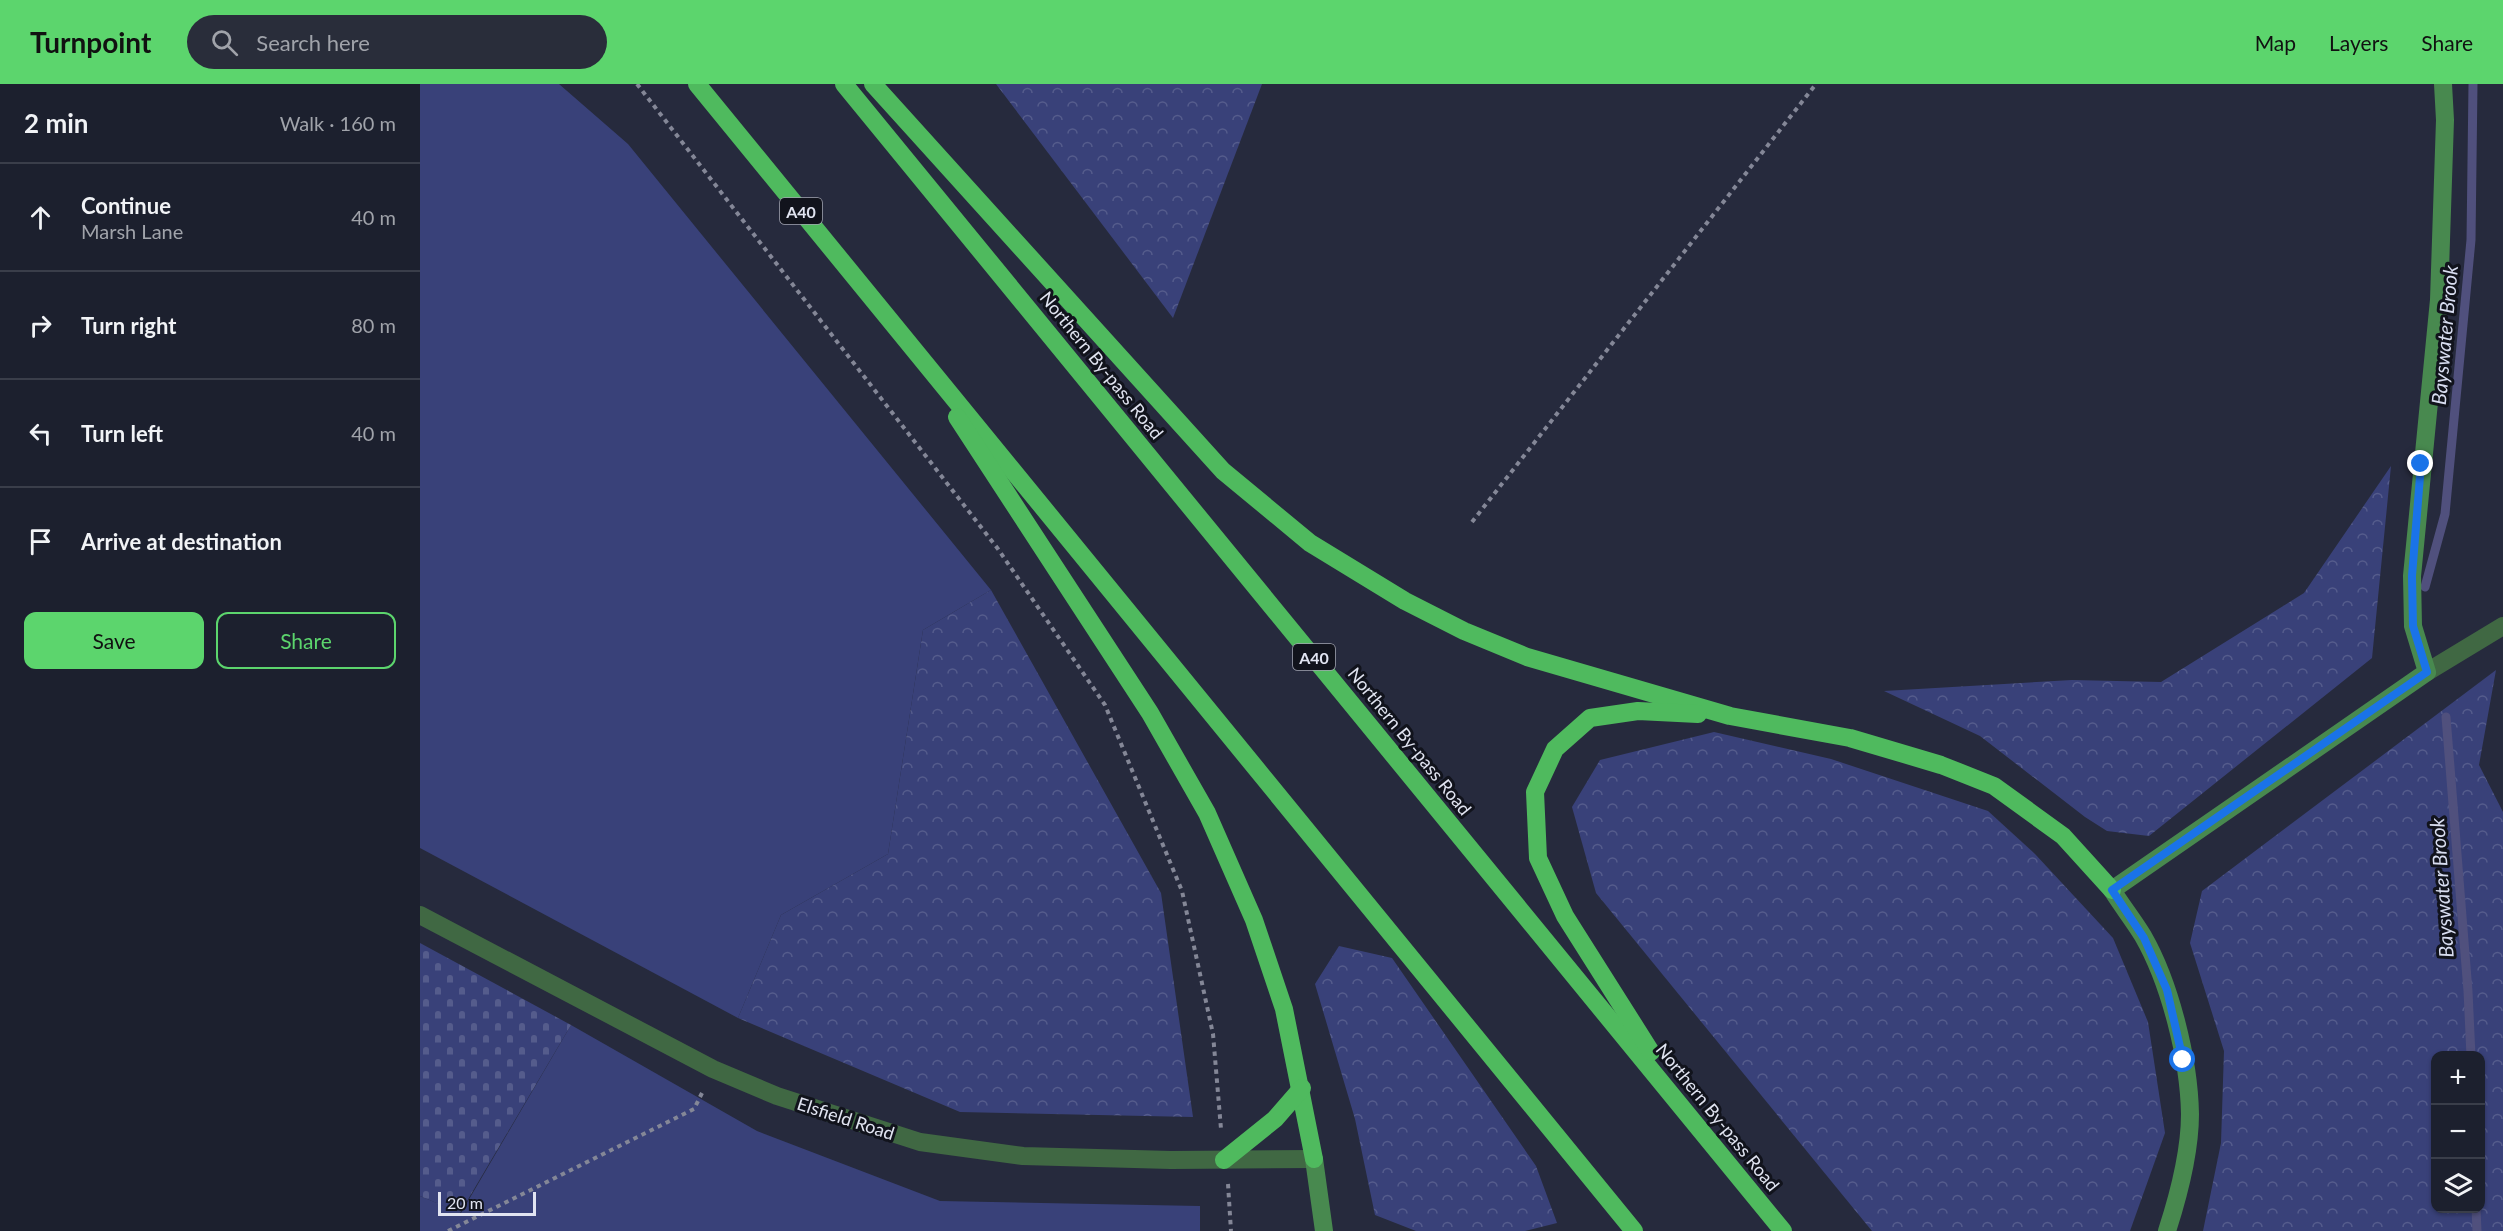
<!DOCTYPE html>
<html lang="en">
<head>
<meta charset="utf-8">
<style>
	:root { --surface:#1c202e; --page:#292d3a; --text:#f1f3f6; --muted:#a0a3aa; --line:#3a3e4a; --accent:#5cd56d }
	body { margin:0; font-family:Lato,sans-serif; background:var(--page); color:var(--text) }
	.controls { position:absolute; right:18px; bottom:18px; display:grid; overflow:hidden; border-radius:12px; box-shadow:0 2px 4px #0004 }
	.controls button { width:54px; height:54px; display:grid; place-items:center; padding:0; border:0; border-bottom:2px solid var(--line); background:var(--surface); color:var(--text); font:30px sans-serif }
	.scale { position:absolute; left:18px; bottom:15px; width:98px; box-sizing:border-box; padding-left:6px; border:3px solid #e1e4f1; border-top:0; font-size:16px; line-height:21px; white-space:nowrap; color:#e1e4f1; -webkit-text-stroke:4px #11131c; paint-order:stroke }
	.stop { position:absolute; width:18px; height:18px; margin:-14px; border:4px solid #1a73e8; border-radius:50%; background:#fff }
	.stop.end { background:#1a73e8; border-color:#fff; box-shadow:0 2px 6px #0008 }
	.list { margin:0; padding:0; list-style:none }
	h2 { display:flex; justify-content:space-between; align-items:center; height:78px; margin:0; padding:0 24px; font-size:26px }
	h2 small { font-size:20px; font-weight:400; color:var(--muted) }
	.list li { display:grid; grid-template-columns:39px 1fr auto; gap:18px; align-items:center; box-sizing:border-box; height:108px; padding:0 24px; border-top:2px solid var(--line) }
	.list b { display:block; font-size:22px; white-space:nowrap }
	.list p { margin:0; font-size:20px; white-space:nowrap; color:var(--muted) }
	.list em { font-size:20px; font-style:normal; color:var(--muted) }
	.actions { display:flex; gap:12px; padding:18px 24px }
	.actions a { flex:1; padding:14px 0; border:2px solid var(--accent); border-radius:12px; text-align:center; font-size:21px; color:var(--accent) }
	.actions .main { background:var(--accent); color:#111 }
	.icon { flex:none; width:33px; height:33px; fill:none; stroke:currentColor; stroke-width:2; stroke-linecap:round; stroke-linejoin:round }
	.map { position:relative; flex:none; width:2083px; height:1147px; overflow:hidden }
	header { display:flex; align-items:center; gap:36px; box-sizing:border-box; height:84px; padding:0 30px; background:var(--accent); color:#111 }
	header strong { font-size:28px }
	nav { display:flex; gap:33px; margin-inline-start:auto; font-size:21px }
	.search { width:420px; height:54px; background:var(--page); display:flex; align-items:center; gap:15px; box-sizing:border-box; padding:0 21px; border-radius:33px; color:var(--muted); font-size:22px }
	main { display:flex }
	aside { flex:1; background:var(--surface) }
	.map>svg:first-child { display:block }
	.grass { fill:#394179 }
	.forest { fill:url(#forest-crowns); fill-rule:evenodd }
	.cemetery { fill:url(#cemetery-stones) }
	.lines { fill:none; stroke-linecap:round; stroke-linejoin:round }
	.stream { stroke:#50507d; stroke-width:9 }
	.path { stroke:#848797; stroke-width:4; stroke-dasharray:4.5 4.5; stroke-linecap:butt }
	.street { stroke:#406843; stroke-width:18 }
	.secondary { stroke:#48894f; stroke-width:18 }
	.highway { stroke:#4fba5e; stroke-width:18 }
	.route { stroke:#1a73e8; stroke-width:8 }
	.labels { text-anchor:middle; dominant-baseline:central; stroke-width:6; stroke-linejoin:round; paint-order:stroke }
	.shield { fill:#11131c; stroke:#a3a5b1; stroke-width:1.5 }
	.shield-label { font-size:16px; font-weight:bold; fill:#e1e4f1 }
	.street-label { font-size:18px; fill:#e1e4f1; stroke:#11131c }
	.water-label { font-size:20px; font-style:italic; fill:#d8ddf0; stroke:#11131c }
</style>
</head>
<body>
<header>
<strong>Turnpoint</strong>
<div class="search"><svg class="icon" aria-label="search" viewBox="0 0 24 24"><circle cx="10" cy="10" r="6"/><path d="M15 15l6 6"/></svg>Search here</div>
<nav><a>Map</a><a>Layers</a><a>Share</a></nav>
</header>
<main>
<aside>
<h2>2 min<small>Walk · 160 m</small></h2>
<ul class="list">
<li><svg class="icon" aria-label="ahead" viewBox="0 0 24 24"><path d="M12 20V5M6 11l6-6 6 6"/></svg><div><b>Continue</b><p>Marsh Lane</p></div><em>40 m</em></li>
<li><svg class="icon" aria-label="right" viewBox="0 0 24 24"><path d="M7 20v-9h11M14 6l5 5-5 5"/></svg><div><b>Turn right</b></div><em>80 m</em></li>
<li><svg class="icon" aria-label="left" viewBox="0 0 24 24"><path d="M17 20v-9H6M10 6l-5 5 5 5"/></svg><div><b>Turn left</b></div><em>40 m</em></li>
<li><svg class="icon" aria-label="arrive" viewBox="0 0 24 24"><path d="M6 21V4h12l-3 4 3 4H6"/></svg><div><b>Arrive at destination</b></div></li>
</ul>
<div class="actions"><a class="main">Save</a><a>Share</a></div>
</aside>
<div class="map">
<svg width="2083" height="1147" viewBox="0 0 2083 1147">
	<defs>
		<pattern id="forest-crowns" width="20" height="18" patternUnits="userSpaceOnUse" patternTransform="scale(1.5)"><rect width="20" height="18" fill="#394179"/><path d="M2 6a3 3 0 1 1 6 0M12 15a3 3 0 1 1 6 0" fill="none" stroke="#555c8c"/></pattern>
		<pattern id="cemetery-stones" width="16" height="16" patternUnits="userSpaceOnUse" patternTransform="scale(1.5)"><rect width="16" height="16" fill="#394179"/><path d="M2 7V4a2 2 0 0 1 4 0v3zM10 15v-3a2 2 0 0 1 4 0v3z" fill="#555c8c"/></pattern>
	</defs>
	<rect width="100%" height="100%" fill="#262a3d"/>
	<!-- grass -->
	<g class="grass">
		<polygon points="0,0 139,0 208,60 571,506 503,546 468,770 361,831 318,934 0,764"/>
		<polygon points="151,941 337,1047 520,1117 780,1122 780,1147 0,1147 0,1112 41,1129"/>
	</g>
	<!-- forest -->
	<g class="forest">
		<polygon points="576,0 842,0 753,234"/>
		<polygon points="1971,382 1952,574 1729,752 1687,747 1665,733 1560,652 1464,607 1652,596 1741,598 1884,509"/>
		<polygon points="571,506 741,809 773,1033 540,1028 318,934 361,831 468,770 503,546"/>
		<path d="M 2076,586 L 2059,681 L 2083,728 L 2083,1147 L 1783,1147 L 1801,1059 L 1804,967 L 1770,859 L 1782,807 ZM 2016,972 L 2060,972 L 2060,1124 L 2016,1124 Z"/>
		<polygon points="1294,648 1411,675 1568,727 1615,770 1693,854 1728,938 1745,1049 1710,1147 1452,1147 1176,809 1152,723 1180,676"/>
		<polygon points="919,862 972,874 1116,1082 1137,1139 1105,1147 996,1147 955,1131 935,1035 895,900"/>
	</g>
	<!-- cemetery -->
	<polygon class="cemetery" points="0,859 151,941 40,1129 0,1112"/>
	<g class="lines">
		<!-- stream -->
		<g class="stream">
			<polyline points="2005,503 2025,430 2051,156 2053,0"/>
			<polyline points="2026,633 2048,907 2051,972"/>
			<polyline points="2056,1124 2057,1147"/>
		</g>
		<!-- path -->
		<g class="path">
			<polyline points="217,0 578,465 685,621 762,807 793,950 801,1045"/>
			<polyline points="1052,438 1396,0"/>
			<polyline points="808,1100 811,1147"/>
			<polyline points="28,1147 274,1025 283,1007"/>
		</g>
		<!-- street -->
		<g class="street">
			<polyline points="2007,588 2083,542"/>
			<polyline points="0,831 293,985 357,1012 500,1058 603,1072 751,1076 894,1075"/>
		</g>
		<!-- secondary -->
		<g class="secondary">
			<polyline points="894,1075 904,1147"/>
			<path d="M 1747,1147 C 1759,1110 1770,1069 1770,1030 C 1769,975 1750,899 1723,852 C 1714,837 1702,822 1692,806 L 2007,588 L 1993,542 L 1992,492 L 2019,216 L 2025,36 L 2023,0"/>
		</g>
		<!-- highway -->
		<g class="highway">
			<polyline points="277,0 1214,1147"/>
			<polyline points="424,0 1363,1147"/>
			<polyline points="453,0 803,387 890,459 985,517 1044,547 1107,573 1310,632 1430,654 1521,681 1574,702 1643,752 1692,806"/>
			<polyline points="537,333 730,629 787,729 834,836 864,925 894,1075"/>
			<polyline points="1231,968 1145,832 1118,774 1115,708 1135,665 1170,634 1218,627 1278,630"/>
			<polyline points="804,1076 855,1035 882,1004"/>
		</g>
	</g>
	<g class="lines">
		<!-- route -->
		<polyline class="route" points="1763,976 1747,906 1724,854 1692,806 2007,588 1993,542 1992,492 2001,380"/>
	</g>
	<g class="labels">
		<!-- shield labels -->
		<g class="shield">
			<rect x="360" y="114" width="42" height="26" rx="4.5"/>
			<rect x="873" y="560" width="42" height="26" rx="4.5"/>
		</g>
		<g class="shield-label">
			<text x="381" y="127">A40</text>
			<text x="894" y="573">A40</text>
		</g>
		<!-- street labels -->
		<g class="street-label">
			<text transform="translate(682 281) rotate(51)">Northern By-pass Road</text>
			<text transform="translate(990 657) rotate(51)">Northern By-pass Road</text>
			<text transform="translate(1298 1033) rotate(51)">Northern By-pass Road</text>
			<text transform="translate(426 1034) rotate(18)">Elsfield Road</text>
		</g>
		<!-- water labels -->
		<g class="water-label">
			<text transform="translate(2024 251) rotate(-85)">Bayswater Brook</text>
			<text transform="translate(2021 804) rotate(-94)">Bayswater Brook</text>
		</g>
	</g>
</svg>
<div class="controls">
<button>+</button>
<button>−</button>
<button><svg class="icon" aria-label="layers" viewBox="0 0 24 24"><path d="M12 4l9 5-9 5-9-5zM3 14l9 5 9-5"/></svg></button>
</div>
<div class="scale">20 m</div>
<div class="stop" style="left:1763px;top:976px"></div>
<div class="stop end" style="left:2001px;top:380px"></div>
</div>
</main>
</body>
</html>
